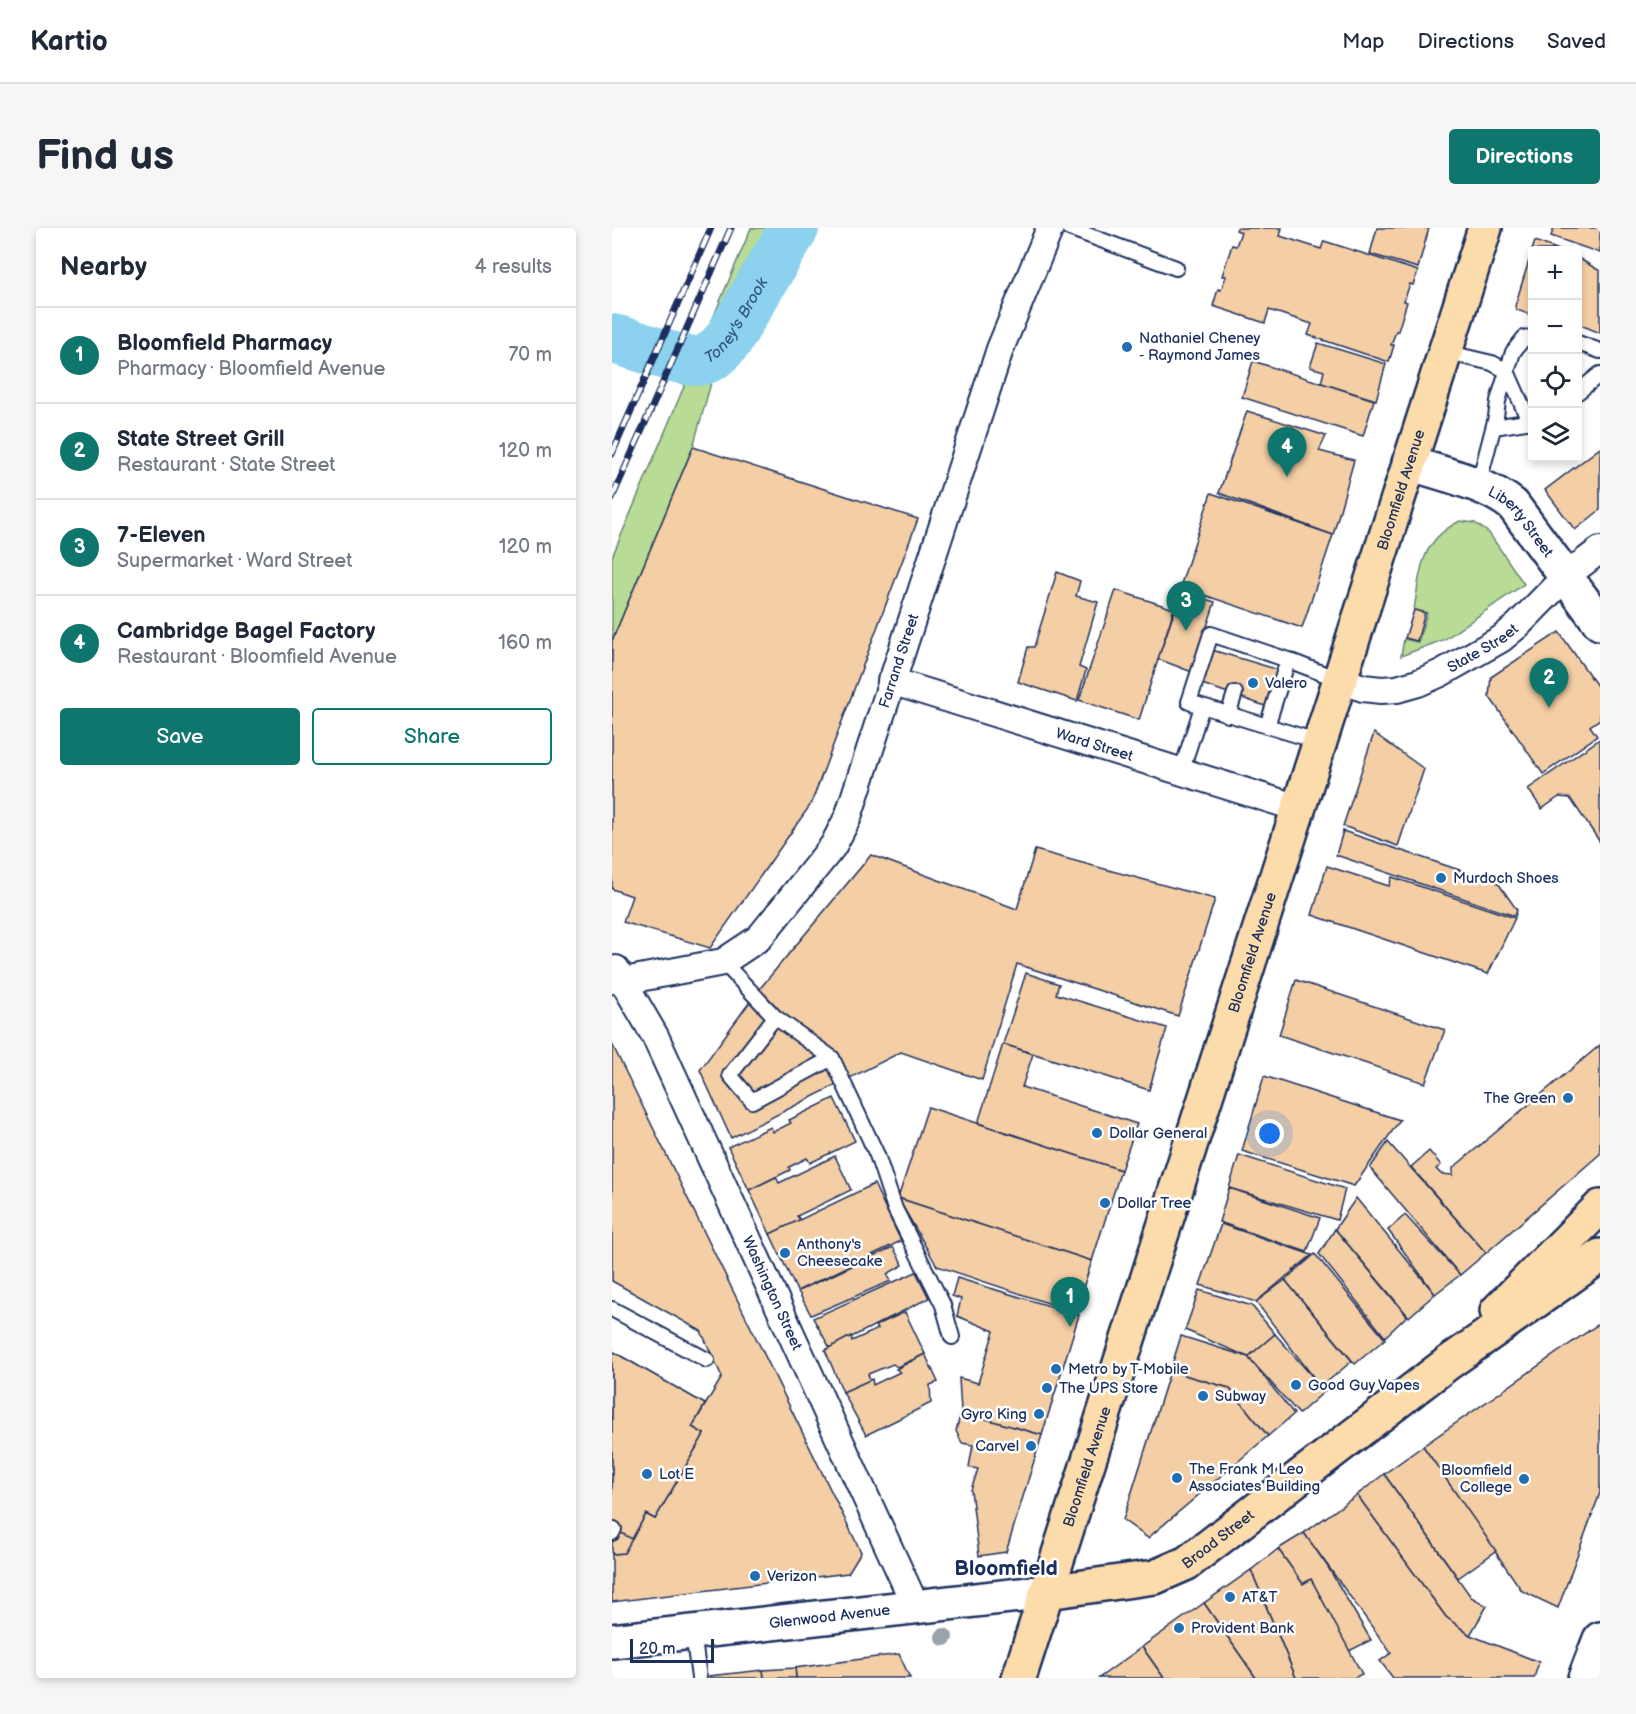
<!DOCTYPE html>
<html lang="en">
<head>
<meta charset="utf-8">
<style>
	:root { --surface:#fff; --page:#f6f6f7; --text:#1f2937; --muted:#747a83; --line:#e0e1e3; --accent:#0f766e }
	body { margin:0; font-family:"Balsamiq Sans",sans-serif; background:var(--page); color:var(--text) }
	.controls { position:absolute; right:18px; top:18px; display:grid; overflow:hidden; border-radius:6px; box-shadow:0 3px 9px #0003 }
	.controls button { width:54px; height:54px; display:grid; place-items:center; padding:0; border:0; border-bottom:2px solid var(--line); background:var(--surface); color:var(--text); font:30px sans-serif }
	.scale { position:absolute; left:18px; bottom:15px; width:84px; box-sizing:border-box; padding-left:6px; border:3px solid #1b2f5e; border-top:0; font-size:16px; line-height:21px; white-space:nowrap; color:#1b2f5e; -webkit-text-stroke:4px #fff; paint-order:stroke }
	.you { position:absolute; left:658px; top:906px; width:21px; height:21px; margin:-15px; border:4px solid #fff; border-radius:50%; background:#1a73e8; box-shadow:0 0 0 9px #1a73e833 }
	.badge { display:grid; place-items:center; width:39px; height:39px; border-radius:50%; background:var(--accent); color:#fff; font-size:20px; font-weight:700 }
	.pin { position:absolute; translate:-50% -50px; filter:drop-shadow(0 2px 3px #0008) }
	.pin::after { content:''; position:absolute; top:32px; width:21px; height:18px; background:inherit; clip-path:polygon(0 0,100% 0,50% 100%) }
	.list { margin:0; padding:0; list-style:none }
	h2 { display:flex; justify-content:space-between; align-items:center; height:78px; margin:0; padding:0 24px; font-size:26px }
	h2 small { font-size:20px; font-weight:400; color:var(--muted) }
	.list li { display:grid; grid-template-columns:39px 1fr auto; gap:18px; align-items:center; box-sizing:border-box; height:96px; padding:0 24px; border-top:2px solid var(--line) }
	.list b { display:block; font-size:22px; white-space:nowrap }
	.list p { margin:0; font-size:20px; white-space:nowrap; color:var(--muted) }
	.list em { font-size:20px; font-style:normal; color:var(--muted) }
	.actions { display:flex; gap:12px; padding:18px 24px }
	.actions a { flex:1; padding:14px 0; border:2px solid var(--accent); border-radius:6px; text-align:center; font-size:21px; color:var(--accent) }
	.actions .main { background:var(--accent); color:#fff }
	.icon { flex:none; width:33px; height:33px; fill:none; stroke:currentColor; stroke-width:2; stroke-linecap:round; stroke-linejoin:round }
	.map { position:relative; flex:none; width:988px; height:1450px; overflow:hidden; border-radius:6px }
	header { display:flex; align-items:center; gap:36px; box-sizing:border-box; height:84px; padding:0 30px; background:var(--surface); border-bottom:2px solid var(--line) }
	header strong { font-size:28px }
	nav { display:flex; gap:33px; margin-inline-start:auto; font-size:21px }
	.intro { display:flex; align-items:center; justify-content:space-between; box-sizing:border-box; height:144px; padding:0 36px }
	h1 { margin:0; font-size:42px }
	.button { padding:15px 27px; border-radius:6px; background:var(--accent); color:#fff; font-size:21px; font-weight:700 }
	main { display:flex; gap:36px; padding:0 36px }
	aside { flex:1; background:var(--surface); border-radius:6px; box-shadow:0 3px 9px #0003 }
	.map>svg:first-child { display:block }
	.green { fill:#b8db95; stroke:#6a857a; stroke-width:1.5 }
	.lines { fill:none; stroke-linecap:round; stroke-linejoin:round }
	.river { stroke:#8cd1ed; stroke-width:50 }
	.building { fill:#f4cea4; stroke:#1b2f5e; stroke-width:1.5 }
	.service-casing { stroke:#1b2f5e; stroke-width:18 }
	.minor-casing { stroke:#1b2f5e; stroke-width:30 }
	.tertiary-casing { stroke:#1b2f5e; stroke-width:38 }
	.secondary-casing { stroke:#1b2f5e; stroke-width:38 }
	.primary-casing { stroke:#1b2f5e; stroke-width:38 }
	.service { stroke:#fff; stroke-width:14 }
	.minor { stroke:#fff; stroke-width:26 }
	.tertiary { stroke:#fff; stroke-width:33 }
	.secondary { stroke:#fff; stroke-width:33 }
	.primary { stroke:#fddcac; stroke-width:33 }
	.rail-casing { stroke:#1b2f5e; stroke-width:7 }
	.rail { stroke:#fff; stroke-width:4.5; stroke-dasharray:14; stroke-linecap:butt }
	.tree { fill:#97a4ae }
	.poi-dot { fill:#1f6fb2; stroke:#fff; stroke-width:2 }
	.labels { text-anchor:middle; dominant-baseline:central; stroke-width:5; stroke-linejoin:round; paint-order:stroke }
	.poi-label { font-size:15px; fill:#1b2f5e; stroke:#fff; text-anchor:start }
	.street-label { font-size:15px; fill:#1b2f5e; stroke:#fff }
	.water-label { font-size:16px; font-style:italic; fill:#375882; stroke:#fff }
	.district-label { font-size:21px; font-weight:bold; fill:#1b2f5e; stroke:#fff }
</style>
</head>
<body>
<header>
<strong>Kartio</strong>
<nav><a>Map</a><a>Directions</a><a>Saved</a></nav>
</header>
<div class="intro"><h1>Find us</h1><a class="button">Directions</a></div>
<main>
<aside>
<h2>Nearby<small>4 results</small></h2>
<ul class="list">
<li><span class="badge">1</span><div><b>Bloomfield Pharmacy</b><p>Pharmacy · Bloomfield Avenue</p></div><em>70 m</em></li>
<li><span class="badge">2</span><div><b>State Street Grill</b><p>Restaurant · State Street</p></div><em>120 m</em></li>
<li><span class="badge">3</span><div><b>7-Eleven</b><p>Supermarket · Ward Street</p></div><em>120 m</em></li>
<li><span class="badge">4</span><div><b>Cambridge Bagel Factory</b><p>Restaurant · Bloomfield Avenue</p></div><em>160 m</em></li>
</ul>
<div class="actions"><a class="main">Save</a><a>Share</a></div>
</aside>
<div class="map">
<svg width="988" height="1450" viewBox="0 0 988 1450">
	<rect width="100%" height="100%" fill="#fff"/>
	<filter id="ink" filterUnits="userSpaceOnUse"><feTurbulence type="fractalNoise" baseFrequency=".0167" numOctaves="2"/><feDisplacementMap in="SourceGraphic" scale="12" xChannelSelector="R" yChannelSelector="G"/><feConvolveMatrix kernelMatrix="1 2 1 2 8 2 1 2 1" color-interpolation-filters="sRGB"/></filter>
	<g filter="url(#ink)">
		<!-- green -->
		<g class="green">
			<polygon points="139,0 192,0 99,155 81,219 0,413 0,329"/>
			<path d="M 848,293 L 863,295 L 877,305 L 912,356 L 833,411 L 789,428 L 792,411 L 806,414 L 815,385 L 802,381 C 809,341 808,313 848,293 Z"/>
		</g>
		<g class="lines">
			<!-- river -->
			<path class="river" id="s1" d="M 0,111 C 24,115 70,137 91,132 C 102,129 109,120 116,112 L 182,0"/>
		</g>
		<!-- building -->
		<g class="building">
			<polygon points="625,0 670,0 668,8 709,21 712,13 806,43 801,57 798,56 792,73 795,74 786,103 784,103 779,117 782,117 777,134 696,107 700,96 657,82 653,95 601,78 606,61 609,62 614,48 610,48 620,17 624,18 629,4 624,2"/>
			<polygon points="765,0 817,0 806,40 758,26"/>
			<polygon points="942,0 988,0 988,25 939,8"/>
			<polygon points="923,13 947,22 921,22 921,87 919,87 905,82 903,78"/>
			<polygon points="966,30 988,43 988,105 966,96"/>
			<polygon points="706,115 774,136 764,172 709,155 712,143 698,139"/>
			<polygon points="641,133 762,172 751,208 630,169"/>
			<polygon points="635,183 714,208 707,223 742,232 721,307 607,265"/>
			<polygon points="81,219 306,291 199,576 98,720 11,694 20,668 0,661 0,413"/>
			<polygon points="988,220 988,282 963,302 933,262"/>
			<polygon points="599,265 721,307 690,400 568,359"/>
			<polygon points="445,344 468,353 464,368 486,374 467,439 474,442 465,473 406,454 416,419 422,419"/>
			<polygon points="504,362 562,381 527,492 467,472"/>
			<polygon points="569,364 603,374 580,444 546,431"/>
			<polygon points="802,382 813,385 805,413 793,410"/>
			<polygon points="947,404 988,462 988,491 978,498 985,508 931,546 877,468 879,449"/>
			<polygon points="600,422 667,442 656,479 590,456"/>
			<polygon points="762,505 812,541 786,618 731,598"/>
			<polygon points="988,511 988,614 958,570 947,569 930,581 916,561"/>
			<polygon points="731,603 886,655 905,682 903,688 724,627"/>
			<polygon points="423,622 603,671 566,788 405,736 370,852 289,824 119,910 88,842 145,764 259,627 405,681"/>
			<polygon points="715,638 777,658 780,649 903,690 876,746 700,687"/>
			<polygon points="414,745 447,756 444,766 555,800 537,862 391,816"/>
			<polygon points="684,752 833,802 813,855 667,807"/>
			<polygon points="0,816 249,1324 236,1345 0,1374 0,1326 12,1325 34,1286 43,1291 92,1206 80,1199 110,1149 89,1103 0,1053"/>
			<polygon points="391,816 421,826 410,859 525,896 509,942 366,895"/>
			<polygon points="988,817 988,926 874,1025 799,939 817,923 829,937 824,941 829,946 841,947 841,940"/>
			<polygon points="652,848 788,892 742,958 630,923"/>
			<polygon points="222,870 243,913 198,935 195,930 177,939 178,942 137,962 116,919 159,899 161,904 179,895 177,892"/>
			<polygon points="316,879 509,942 480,1033 286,970"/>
			<polygon points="776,914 874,1025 848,1047 758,940"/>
			<polygon points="627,927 733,961 725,992 617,960"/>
			<polygon points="223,928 239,962 185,988 188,992 158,1006 137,962 164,949 167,955"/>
			<polygon points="262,956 289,1013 185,1063 158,1006"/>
			<polygon points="617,960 708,990 695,1024 607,994"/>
			<polygon points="286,970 480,1033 463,1084 325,1038"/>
			<polygon points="744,970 823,1066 797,1089 723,1001"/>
			<polygon points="793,987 848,1047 823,1066 776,1002"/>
			<polygon points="609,996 700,1027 644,1074 588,1057"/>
			<polygon points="723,1001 795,1088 773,1109 707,1026"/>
			<polygon points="281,1019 291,1037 275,1046 279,1053 199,1087 186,1063"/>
			<polygon points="703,1026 773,1111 743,1136 673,1052"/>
			<polygon points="304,1044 317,1070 218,1120 201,1090"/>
			<polygon points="345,1050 467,1087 430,1207 349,1184 347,1150 366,1155 382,1103 345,1088 349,1071 340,1068"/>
			<polygon points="673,1052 740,1133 709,1159 644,1074"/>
			<polygon points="587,1062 640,1078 663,1106 636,1129 573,1102"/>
			<polygon points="293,1084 313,1126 285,1139 281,1136 256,1146 258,1152 231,1164 213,1122 239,1108 240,1113 266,1101 263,1098"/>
			<polygon points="988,1095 988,1265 946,1380 910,1363 811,1218"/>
			<polygon points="663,1106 713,1163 687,1186 636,1129"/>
			<polygon points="569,1108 636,1129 682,1186 656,1208 617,1160 558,1143"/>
			<polygon points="0,1123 93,1176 80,1199 92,1206 43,1291 34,1286 12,1325 0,1326"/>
			<polygon points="0,1123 93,1176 80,1199 92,1206 43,1291 34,1286 20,1311 0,1300"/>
			<polygon points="313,1126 326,1154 318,1157 319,1175 254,1207 231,1164 260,1151 261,1157 288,1144 284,1141"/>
			<polygon points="558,1143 617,1160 656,1208 536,1310 511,1292"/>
			<polygon points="349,1184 430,1207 394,1324 367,1328 359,1262 366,1241 357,1239 361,1217 350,1215 344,1203"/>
			<polygon points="811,1218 884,1323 846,1350 772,1246"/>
			<polygon points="772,1246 859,1369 875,1378 858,1407 834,1389 745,1267"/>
			<polygon points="745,1267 834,1389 858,1407 927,1434 922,1450 781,1450 768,1433 779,1425 692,1305"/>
			<polygon points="692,1305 716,1339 759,1412 737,1423 699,1351 691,1356 666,1321"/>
			<polygon points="666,1321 691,1356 699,1351 750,1446 742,1450 684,1450 639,1342"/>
			<polygon points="639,1342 684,1450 644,1450 592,1375"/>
			<polygon points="592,1375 644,1450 552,1450 530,1419"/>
			<polygon points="530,1419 552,1450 487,1450"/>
			<polygon points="287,1426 298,1450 184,1450 183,1440"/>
			<polygon points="183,1440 184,1450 152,1450 151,1442"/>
			<polygon points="151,1442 152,1450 98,1450 97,1448"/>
		</g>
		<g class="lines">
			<!-- service casing -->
			<g class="service-casing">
				<g id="service">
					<polyline points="457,0 564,40"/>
					<polyline points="966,115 988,123"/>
					<polyline points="833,124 880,135 895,143 917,193"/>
					<polyline points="966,164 988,146"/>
					<polyline points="882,199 921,193"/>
					<polyline points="866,258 884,189 886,173 901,124 912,110 921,109"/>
					<polygon points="599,406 676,432 655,498 577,474"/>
					<polyline points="676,432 728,452"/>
					<polyline points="616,487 623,465"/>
					<polyline points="655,498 708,514"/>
					<polyline points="569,544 590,479"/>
					<polyline points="111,734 163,789 220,830 140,873 118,847 163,789"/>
					<polyline points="220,830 265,927 283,981 331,1077 340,1109"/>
					<polyline points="0,1081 95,1132"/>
					<polyline points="0,1305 2,1301"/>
					<polyline points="81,1404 87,1450"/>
				</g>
			</g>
			<!-- minor casing -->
			<g class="minor-casing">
				<g id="minor">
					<path id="s2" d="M 728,452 L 751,460 L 769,462 L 785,461 L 806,455 L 829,445 L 889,411 L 906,397 L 954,348 L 988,322"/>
					<path id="s3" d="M 279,453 L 686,580"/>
					<path id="s4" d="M 4,741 L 43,808 L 304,1379"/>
					<path id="s5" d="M 0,752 L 12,753 L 111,734 L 147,710 L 221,618 L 236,589 L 388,121 L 438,0"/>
				</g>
			</g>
			<!-- tertiary casing -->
			<g class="tertiary-casing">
				<g id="tertiary">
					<path id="s6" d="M 797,235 C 830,246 874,255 901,277 L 988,395"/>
					<path id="s7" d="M 0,1413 L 435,1364"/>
				</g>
			</g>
			<!-- secondary casing -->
			<g class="secondary-casing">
				<polyline id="secondary" points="973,1450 988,1411"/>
			</g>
			<!-- primary casing -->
			<g class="primary-casing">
				<g id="primary">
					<polyline points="885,1083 988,979"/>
					<path id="s8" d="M 435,1364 L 543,1349 L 575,1335 L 836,1135 L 988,1028"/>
					<path id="s9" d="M 407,1450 L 873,0"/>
				</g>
			</g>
			<!-- service -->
			<use href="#service" class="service"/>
			<!-- minor -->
			<use href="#minor" class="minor"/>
			<!-- tertiary -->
			<use href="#tertiary" class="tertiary"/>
			<!-- secondary -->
			<use href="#secondary" class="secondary"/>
			<!-- primary -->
			<use href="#primary" class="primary"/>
			<!-- rail casing -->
			<g class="rail-casing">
				<g id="rail">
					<polyline points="0,226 99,0"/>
					<polyline points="0,270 119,0"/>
				</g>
			</g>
			<!-- rail -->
			<use href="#rail" class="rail"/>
		</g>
		<!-- trees -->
		<circle class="tree" cx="332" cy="1409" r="9"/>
	</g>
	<!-- markers -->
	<g class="poi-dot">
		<circle cx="515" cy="119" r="6"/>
		<circle cx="641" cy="455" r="6"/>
		<circle cx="829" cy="650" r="6"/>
		<circle cx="956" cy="870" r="6"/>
		<circle cx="485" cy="905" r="6"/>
		<circle cx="493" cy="975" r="6"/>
		<circle cx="173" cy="1025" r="6"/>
		<circle cx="444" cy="1141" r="6"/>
		<circle cx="684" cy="1157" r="6"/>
		<circle cx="435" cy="1160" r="6"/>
		<circle cx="591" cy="1168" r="6"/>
		<circle cx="427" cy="1186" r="6"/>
		<circle cx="419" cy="1218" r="6"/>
		<circle cx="35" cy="1246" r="6"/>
		<circle cx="565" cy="1250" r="6"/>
		<circle cx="912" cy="1251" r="6"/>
		<circle cx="143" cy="1348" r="6"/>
		<circle cx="618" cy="1369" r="6"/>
		<circle cx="567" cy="1400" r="6"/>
	</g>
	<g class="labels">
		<!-- poi labels -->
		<g class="poi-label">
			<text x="527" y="110">Nathaniel Cheney<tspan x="527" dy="17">- Raymond James</tspan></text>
			<text x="653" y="455">Valero</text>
			<text x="841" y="650">Murdoch Shoes</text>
			<text x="944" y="870" text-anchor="end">The Green</text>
			<text x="497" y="905">Dollar General</text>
			<text x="505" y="975">Dollar Tree</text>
			<text x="185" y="1016">Anthony's<tspan x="185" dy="17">Cheesecake</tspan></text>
			<text x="456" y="1141">Metro by T-Mobile</text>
			<text x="696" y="1157">Good Guy Vapes</text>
			<text x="447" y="1160">The UPS Store</text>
			<text x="603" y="1168">Subway</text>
			<text x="415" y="1186" text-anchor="end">Gyro King</text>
			<text x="407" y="1218" text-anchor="end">Carvel</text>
			<text x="577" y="1241">The Frank M Leo<tspan x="577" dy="17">Associates Building</tspan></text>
			<text x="900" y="1242" text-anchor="end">Bloomfield<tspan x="900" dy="17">College</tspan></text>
			<text x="47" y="1246">Lot E</text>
			<text x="155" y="1348">Verizon</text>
			<text x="630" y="1369">AT&amp;T</text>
			<text x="579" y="1400">Provident Bank</text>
		</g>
		<!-- street labels -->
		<g class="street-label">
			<text stroke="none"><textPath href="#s9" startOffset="1248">Bloomfield Avenue</textPath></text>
			<text stroke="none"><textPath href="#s6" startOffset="130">Liberty Street</textPath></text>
			<text stroke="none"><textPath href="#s2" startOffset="154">State Street</textPath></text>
			<text stroke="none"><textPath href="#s5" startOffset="471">Farrand Street</textPath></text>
			<text stroke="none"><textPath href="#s3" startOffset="213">Ward Street</textPath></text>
			<text stroke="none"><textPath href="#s9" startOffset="762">Bloomfield Avenue</textPath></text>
			<text stroke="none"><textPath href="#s4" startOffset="360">Washington Street</textPath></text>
			<text stroke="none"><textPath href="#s9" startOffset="222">Bloomfield Avenue</textPath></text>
			<text stroke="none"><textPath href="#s8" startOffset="183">Broad Street</textPath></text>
			<text stroke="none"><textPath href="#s7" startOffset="219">Glenwood Avenue</textPath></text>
		</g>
		<!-- water labels -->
		<g class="water-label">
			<text stroke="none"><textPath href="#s1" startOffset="147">Toney's Brook</textPath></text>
		</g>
		<!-- district labels -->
		<g class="district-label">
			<text x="394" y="1340">Bloomfield</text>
		</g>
	</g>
</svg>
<div class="controls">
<button>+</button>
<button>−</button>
<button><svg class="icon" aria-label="locate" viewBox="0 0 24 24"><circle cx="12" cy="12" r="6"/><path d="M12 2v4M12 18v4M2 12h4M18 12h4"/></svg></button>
<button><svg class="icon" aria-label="layers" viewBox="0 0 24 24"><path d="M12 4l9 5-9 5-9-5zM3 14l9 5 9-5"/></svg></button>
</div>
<div class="scale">20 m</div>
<div class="you"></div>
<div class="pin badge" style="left:458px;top:1099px">1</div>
<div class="pin badge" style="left:937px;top:480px">2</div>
<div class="pin badge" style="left:574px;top:403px">3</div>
<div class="pin badge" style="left:675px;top:249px">4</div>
</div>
</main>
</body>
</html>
